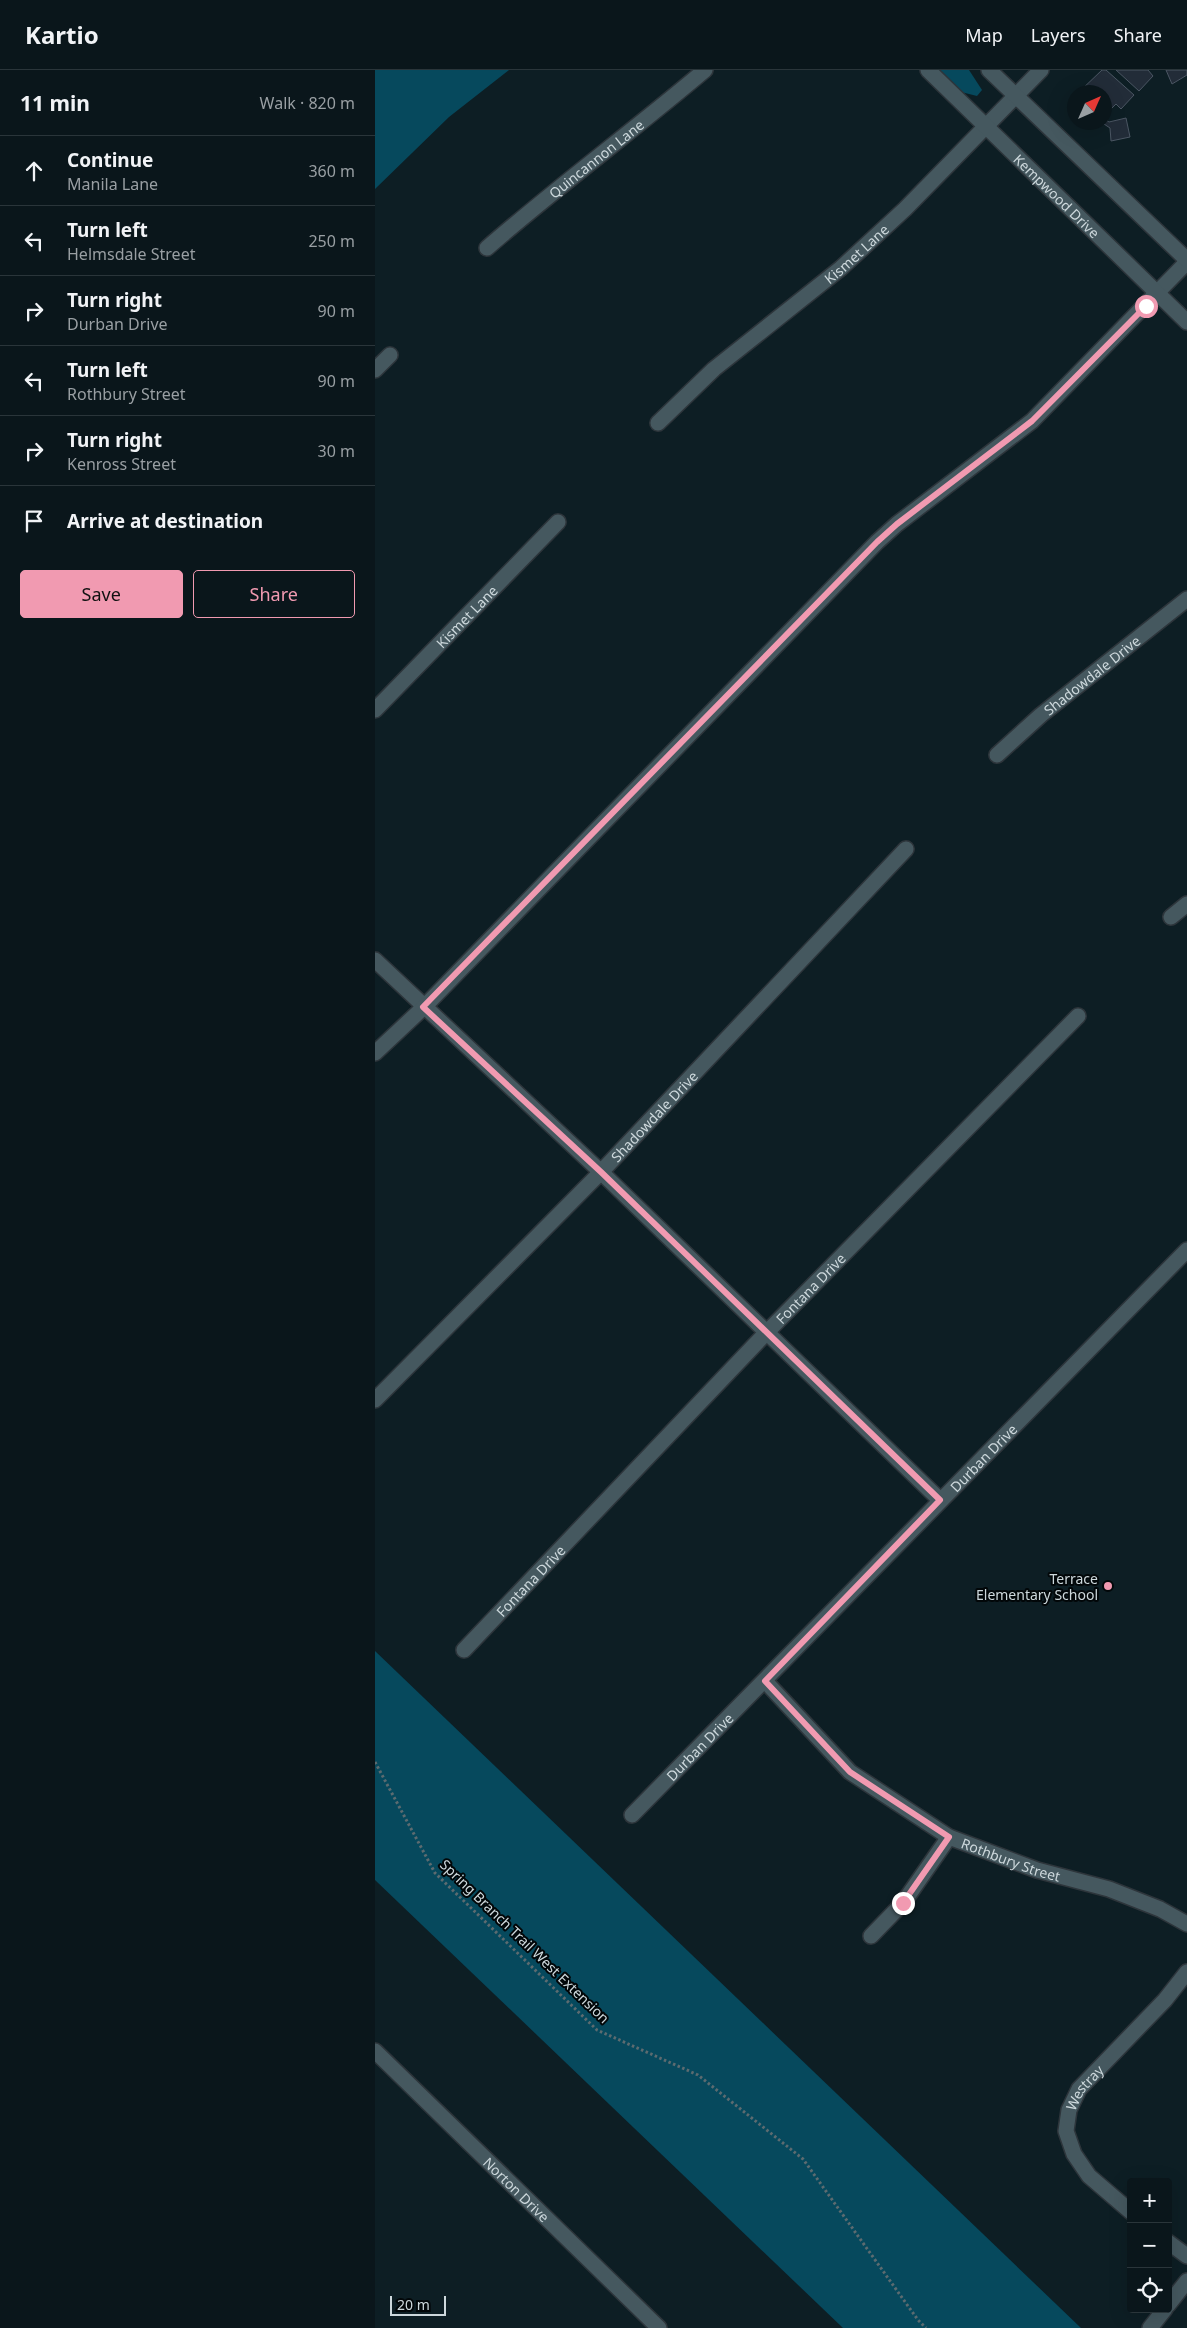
<!DOCTYPE html>
<html lang="en">
<head>
<meta charset="utf-8">
<style>
	:root { --surface:#0a161b; --page:#182328; --text:#f1f3f6; --muted:#999fa3; --line:#2a353a; --accent:#f19ab1 }
	body { margin:0; font-family:"Noto Sans",sans-serif; background:var(--page); color:var(--text) }
	.controls { position:absolute; right:15px; bottom:15px; display:grid; overflow:hidden; border-radius:5px; box-shadow:0 5px 20px #0002 }
	.controls button { width:45px; height:45px; display:grid; place-items:center; padding:0; border:0; border-bottom:1px solid var(--line); background:var(--surface); color:var(--text); font:25px sans-serif }
	.compass { position:absolute; left:692px; top:15px; width:45px; height:45px; border-radius:50%; background:var(--surface); box-shadow:0 5px 20px #0002; rotate:45deg }
	.scale { position:absolute; left:15px; bottom:12px; width:56px; box-sizing:border-box; padding-left:5px; border:2px solid #cdd8dc; border-top:0; font-size:14px; line-height:18px; white-space:nowrap; color:#cdd8dc; -webkit-text-stroke:4px #020709; paint-order:stroke }
	.stop { position:absolute; width:15px; height:15px; margin:-11px; border:4px solid #f19ab1; border-radius:50%; background:#fff }
	.stop.end { background:#f19ab1; border-color:#fff; box-shadow:0 1px 5px #0008 }
	.list { margin:0; padding:0; list-style:none }
	h2 { display:flex; justify-content:space-between; align-items:center; height:65px; margin:0; padding:0 20px; font-size:21px }
	h2 small { font-size:16px; font-weight:400; color:var(--muted) }
	.list li { display:grid; grid-template-columns:32px 1fr auto; gap:15px; align-items:center; box-sizing:border-box; height:70px; padding:0 20px; border-top:1px solid var(--line) }
	.list b { display:block; font-size:19px; white-space:nowrap }
	.list p { margin:0; font-size:16px; white-space:nowrap; color:var(--muted) }
	.list em { font-size:16px; font-style:normal; color:var(--muted) }
	.actions { display:flex; gap:10px; padding:15px 20px }
	.actions a { flex:1; padding:11px 0; border:1px solid var(--accent); border-radius:5px; text-align:center; font-size:18px; color:var(--accent) }
	.actions .main { background:var(--accent); color:#111 }
	.icon { flex:none; width:28px; height:28px; fill:none; stroke:currentColor; stroke-width:2; stroke-linecap:round; stroke-linejoin:round }
	.map { position:relative; flex:none; width:812px; height:2258px; overflow:hidden }
	header { display:flex; align-items:center; gap:30px; box-sizing:border-box; height:70px; padding:0 25px; background:var(--surface); border-bottom:1px solid var(--line) }
	header strong { font-size:24px }
	nav { display:flex; gap:28px; margin-inline-start:auto; font-size:18px }
	main { display:flex }
	aside { flex:1; background:var(--surface) }
	.map>svg:first-child { display:block }
	.green { fill:#06495d }
	.building { fill:#222c38; stroke:#4b5663 }
	.lines { fill:none; stroke-linecap:round; stroke-linejoin:round }
	.minor-casing { stroke:#2d353b; stroke-width:18 }
	.secondary-casing { stroke:#2d353b; stroke-width:18 }
	.path { stroke:#5c6b70; stroke-width:3; stroke-dasharray:2.5 2.5; stroke-linecap:butt }
	.minor { stroke:#45585f; stroke-width:15 }
	.secondary { stroke:#45585f; stroke-width:15 }
	.route { stroke:#f19ab1; stroke-width:6 }
	.poi-dot { fill:#f19ab1; stroke:#020709; stroke-width:2 }
	.labels { text-anchor:middle; dominant-baseline:central; stroke-width:4; stroke-linejoin:round; paint-order:stroke }
	.street-label { font-size:14px; fill:#cdd8dc; stroke:#020709 }
	.poi-label { font-size:14px; fill:#cdd8dc; stroke:#020709; text-anchor:end }
</style>
</head>
<body>
<header>
<strong>Kartio</strong>
<nav><a>Map</a><a>Layers</a><a>Share</a></nav>
</header>
<main>
<aside>
<h2>11 min<small>Walk · 820 m</small></h2>
<ul class="list">
<li><svg class="icon" aria-label="ahead" viewBox="0 0 24 24"><path d="M12 20V5M6 11l6-6 6 6"/></svg><div><b>Continue</b><p>Manila Lane</p></div><em>360 m</em></li>
<li><svg class="icon" aria-label="left" viewBox="0 0 24 24"><path d="M17 20v-9H6M10 6l-5 5 5 5"/></svg><div><b>Turn left</b><p>Helmsdale Street</p></div><em>250 m</em></li>
<li><svg class="icon" aria-label="right" viewBox="0 0 24 24"><path d="M7 20v-9h11M14 6l5 5-5 5"/></svg><div><b>Turn right</b><p>Durban Drive</p></div><em>90 m</em></li>
<li><svg class="icon" aria-label="left" viewBox="0 0 24 24"><path d="M17 20v-9H6M10 6l-5 5 5 5"/></svg><div><b>Turn left</b><p>Rothbury Street</p></div><em>90 m</em></li>
<li><svg class="icon" aria-label="right" viewBox="0 0 24 24"><path d="M7 20v-9h11M14 6l5 5-5 5"/></svg><div><b>Turn right</b><p>Kenross Street</p></div><em>30 m</em></li>
<li><svg class="icon" aria-label="arrive" viewBox="0 0 24 24"><path d="M6 21V4h12l-3 4 3 4H6"/></svg><div><b>Arrive at destination</b></div></li>
</ul>
<div class="actions"><a class="main">Save</a><a>Share</a></div>
</aside>
<div class="map">
<svg width="812" height="2258" viewBox="0 0 812 2258">
	<rect width="100%" height="100%" fill="#0d1e24"/>
	<!-- green -->
	<g class="green">
		<polygon points="0,0 134,0 74,47 0,119"/>
		<polygon points="563,0 594,0 607,20 602,26 586,22"/>
		<polygon points="0,1581 706,2258 468,2258 0,1810"/>
	</g>
	<!-- building -->
	<g class="building">
		<polygon points="727,0 731,0 759,25 746,39 741,34 730,45 730,22 704,22"/>
		<polygon points="741,0 773,0 778,6 764,21"/>
		<polygon points="791,0 812,0 812,5 797,14"/>
		<polygon points="751,48 755,67 736,71 735,58 726,52 730,52 730,49 734,52"/>
	</g>
	<g class="lines">
		<!-- minor casing -->
		<g class="minor-casing">
			<g id="minor">
				<path id="s1" d="M 112,178 C 183,116 258,61 330,0"/>
				<polyline points="0,300 15,285"/>
				<path id="s2" d="M 283,353 L 339,299 L 466,198 L 530,139 L 666,0"/>
				<path id="s3" d="M 0,640 L 183,452"/>
				<path id="s4" d="M 622,685 L 666,645 L 812,529"/>
				<polyline points="796,847 812,834"/>
				<polyline points="0,890 226,1102 565,1430"/>
				<polyline points="0,983 49,937 502,472 522,454 657,351 812,192"/>
				<path id="s5" d="M 0,1330 L 226,1102 L 531,779"/>
				<path id="s6" d="M 89,1580 L 392,1262 L 703,946"/>
				<path id="s7" d="M 390,1611 L 475,1702 L 574,1767 L 662,1800 L 734,1819 L 785,1839 L 812,1854"/>
				<path id="s8" d="M 257,1745 L 812,1180"/>
				<polyline points="496,1866 528,1833 574,1767"/>
				<path id="s9" d="M 0,1981 L 284,2258"/>
				<path id="s10" d="M 756,2142 L 714,2106 L 699,2084 L 691,2061 L 694,2040 L 704,2019 L 790,1930 L 812,1902"/>
				<polyline points="793,2172 812,2186"/>
				<polyline points="793,2235 812,2211"/>
				<polyline points="775,2258 790,2239"/>
			</g>
		</g>
		<!-- secondary casing -->
		<g class="secondary-casing">
			<g id="secondary">
				<path id="s11" d="M 553,0 L 812,252"/>
				<polyline points="614,0 812,190"/>
			</g>
		</g>
		<!-- path -->
		<polyline class="path" points="0,1692 60,1803 222,1960 323,2005 428,2089 543,2250 551,2258"/>
		<!-- minor -->
		<use href="#minor" class="minor"/>
		<!-- secondary -->
		<use href="#secondary" class="secondary"/>
	</g>
	<g class="lines">
		<!-- route -->
		<polyline class="route" points="528,1833 574,1767 475,1702 390,1611 565,1430 226,1102 48,937 502,472 522,454 657,351 771,236"/>
	</g>
	<!-- markers -->
	<circle class="poi-dot" cx="733" cy="1516" r="5"/>
	<g class="labels">
		<!-- street labels -->
		<g class="street-label">
			<text stroke="none"><textPath href="#s1" startOffset="141">Quincannon Lane</textPath></text>
			<text stroke="none"><textPath href="#s11" startOffset="180">Kempwood Drive</textPath></text>
			<text stroke="none"><textPath href="#s2" startOffset="261">Kismet Lane</textPath></text>
			<text stroke="none"><textPath href="#s3" startOffset="131">Kismet Lane</textPath></text>
			<text stroke="none"><textPath href="#s4" startOffset="124">Shadowdale Drive</textPath></text>
			<text stroke="none"><textPath href="#s5" startOffset="398">Shadowdale Drive</textPath></text>
			<text stroke="none"><textPath href="#s6" startOffset="501">Fontana Drive</textPath></text>
			<text stroke="none"><textPath href="#s8" startOffset="501">Durban Drive</textPath></text>
			<text stroke="none"><textPath href="#s6" startOffset="96">Fontana Drive</textPath></text>
			<text stroke="none"><textPath href="#s8" startOffset="96">Durban Drive</textPath></text>
			<text stroke="none"><textPath href="#s7" startOffset="309">Rothbury Street</textPath></text>
			<text transform="translate(150 1871) rotate(44)">Spring Branch Trail West Extension</text>
			<text stroke="none"><textPath href="#s10" startOffset="155">Westray</textPath></text>
			<text stroke="none"><textPath href="#s9" startOffset="198">Norton Drive</textPath></text>
		</g>
		<!-- poi labels -->
		<g class="poi-label">
			<text x="723" y="1508">Terrace<tspan x="723" dy="16">Elementary School</tspan></text>
		</g>
	</g>
</svg>
<div class="controls">
<button>+</button>
<button>−</button>
<button><svg class="icon" aria-label="locate" viewBox="0 0 24 24"><circle cx="12" cy="12" r="6"/><path d="M12 2v4M12 18v4M2 12h4M18 12h4"/></svg></button>
</div>
<svg class="compass" viewBox="-18 -18 36 36"><path d="M0-13l5 13h-10z" fill="#e53935"/><path d="M0 13l5-13h-10z" fill="#999fa3"/></svg>
<div class="scale">20 m</div>
<div class="stop" style="left:771px;top:236px"></div>
<div class="stop end" style="left:528px;top:1833px"></div>
</div>
</main>
</body>
</html>
